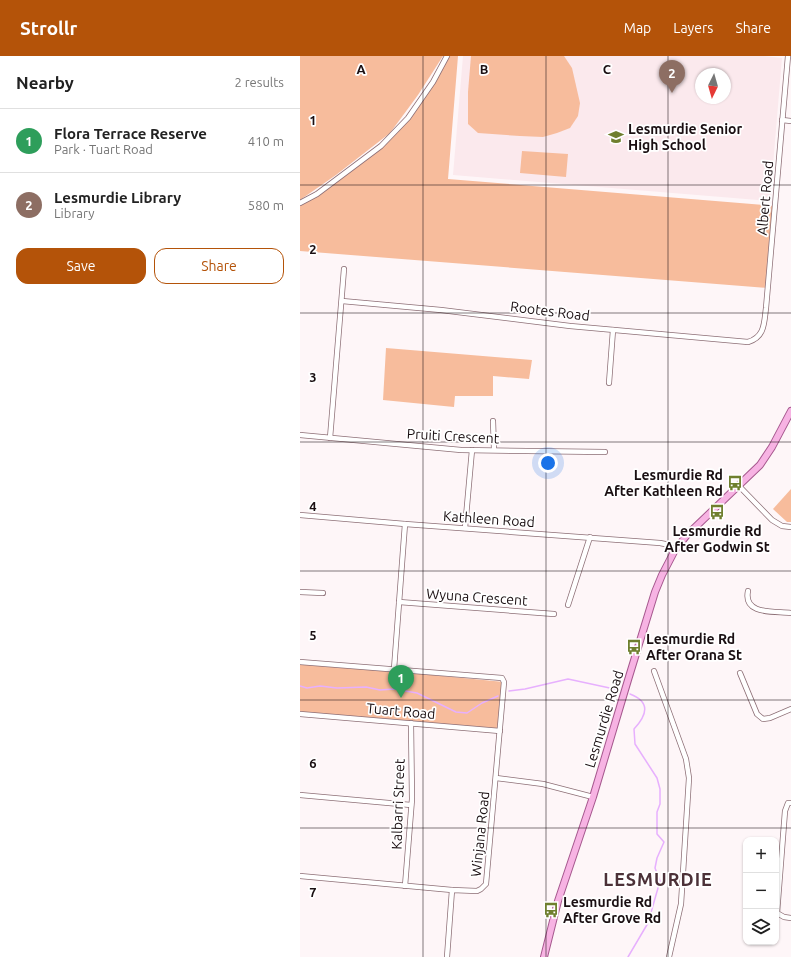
<!DOCTYPE html>
<html lang="en">
<head>
<meta charset="utf-8">
<style>
	:root { --surface:#fff; --page:#f2f2f2; --text:#222; --muted:#767676; --line:#e0e0e0; --accent:#b45309 }
	body { margin:0; font-family:Ubuntu,sans-serif; background:var(--page); color:var(--text) }
	.controls { position:absolute; right:12px; bottom:12px; display:grid; overflow:hidden; border-radius:8px; box-shadow:0 1px 3px #0004 }
	.controls button { width:36px; height:36px; display:grid; place-items:center; padding:0; border:0; border-bottom:1px solid var(--line); background:var(--surface); color:var(--text); font:20px sans-serif }
	.compass { position:absolute; left:395px; top:12px; width:36px; height:36px; border-radius:50%; background:var(--surface); box-shadow:0 1px 3px #0004; rotate:185deg }
	.you { position:absolute; left:248px; top:407px; width:14px; height:14px; margin:-10px; border:3px solid #fff; border-radius:50%; background:#1a73e8; box-shadow:0 0 0 6px #1a73e833 }
	.badge { display:grid; place-items:center; width:26px; height:26px; border-radius:50%; background:var(--accent); color:#fff; font-size:13px; font-weight:700 }
	.pin { position:absolute; translate:-50% -33px; filter:drop-shadow(0 1px 2px #0008) }
	.pin::after { content:''; position:absolute; top:21px; width:14px; height:12px; background:inherit; clip-path:polygon(0 0,100% 0,50% 100%) }
	.list { margin:0; padding:0; list-style:none }
	h2 { display:flex; justify-content:space-between; align-items:center; height:52px; margin:0; padding:0 16px; font-size:17px }
	h2 small { font-size:13px; font-weight:400; color:var(--muted) }
	.list li { display:grid; grid-template-columns:26px 1fr auto; gap:12px; align-items:center; box-sizing:border-box; height:64px; padding:0 16px; border-top:1px solid var(--line) }
	.list b { display:block; font-size:15px; white-space:nowrap }
	.list p { margin:0; font-size:13px; white-space:nowrap; color:var(--muted) }
	.list em { font-size:13px; font-style:normal; color:var(--muted) }
	.actions { display:flex; gap:8px; padding:12px 16px }
	.actions a { flex:1; padding:9px 0; border:1px solid var(--accent); border-radius:12px; text-align:center; font-size:14px; color:var(--accent) }
	.actions .main { background:var(--accent); color:#fff }
	.icon { flex:none; width:22px; height:22px; fill:none; stroke:currentColor; stroke-width:2; stroke-linecap:round; stroke-linejoin:round }
	.map { position:relative; flex:none; width:491px; height:901px; overflow:hidden }
	header { display:flex; align-items:center; gap:24px; box-sizing:border-box; height:56px; padding:0 20px; background:var(--accent); color:#fff }
	header strong { font-size:19px }
	nav { display:flex; gap:22px; margin-inline-start:auto; font-size:14px }
	main { display:flex }
	aside { flex:1; background:var(--surface) }
	.map>svg:first-child { display:block }
	.built { fill:#fbe9ed; fill-rule:evenodd }
	.green { fill:#f7bc9c }
	.lines { fill:none; stroke-linecap:round; stroke-linejoin:round }
	.stream { stroke:#e7b0fe; stroke-width:1.5 }
	.minor-casing { stroke:#8d6f76; stroke-width:6 }
	.major-casing { stroke:#a6588e; stroke-width:8 }
	.minor { stroke:#fff; stroke-width:4.5 }
	.major { stroke:#f7b3e3; stroke-width:6 }
	.grid { fill:none; stroke:#1a0f12; stroke-width:1; stroke-opacity:0.55 }
	.labels { text-anchor:middle; dominant-baseline:central; stroke-width:3.5; stroke-linejoin:round; paint-order:stroke }
	.poi-label { font-size:14px; font-weight:bold; fill:#1a0f12; stroke:#fff; text-anchor:start }
	.street-label { font-size:14px; fill:#1a0f12; stroke:#fff }
	.district-label { font-size:18px; font-weight:bold; letter-spacing:1px; fill:#4c3138; stroke:#fff }
	.grid-label { font-size:13px; text-anchor:middle; font-weight:bold; fill:#1a0f12; stroke:#fff; stroke-width:3.5; stroke-linejoin:round; paint-order:stroke }
</style>
</head>
<body>
<header>
<strong>Strollr</strong>
<nav><a>Map</a><a>Layers</a><a>Share</a></nav>
</header>
<main>
<aside>
<h2>Nearby<small>2 results</small></h2>
<ul class="list">
<li><span class="badge" style="background:#2e9e5b">1</span><div><b>Flora Terrace Reserve</b><p>Park · Tuart Road</p></div><em>410 m</em></li>
<li><span class="badge" style="background:#8d6e63">2</span><div><b>Lesmurdie Library</b><p>Library</p></div><em>580 m</em></li>
</ul>
<div class="actions"><a class="main">Save</a><a>Share</a></div>
</aside>
<div class="map">
<svg width="491" height="901" viewBox="0 0 491 901">
	<rect width="100%" height="100%" fill="#fef6f8"/>
	<!-- built -->
	<path class="built" d="M 163,0 L 464,0 L 482,2 L 470,145 L 153,119 ZM 401,18 L 425,18 L 425,42 L 401,42 Z"/>
	<!-- green -->
	<g class="green">
		<polygon points="0,0 143,0 118,39 90,77 36,119 0,144"/>
		<polygon points="147,0 158,0 148,123 475,150 468,232 0,195 0,147 17,138 81,90 108,62"/>
		<polygon points="171,0 264,0 272,12 280,47 278,60 270,72 257,77 243,81 220,80 178,77 168,68 168,36"/>
		<polygon points="222,95 268,98 266,121 220,117"/>
		<polygon points="86,292 232,304 229,323 193,320 193,340 155,340 154,351 83,344"/>
		<polygon points="491,433 491,466 487,466 473,453"/>
		<polygon points="0,606 204,626 200,675 0,658"/>
	</g>
	<g class="lines">
		<!-- stream -->
		<g class="stream">
			<polyline points="0,630 7,632 20,630 37,632 66,631 80,634 94,633 117,637 156,656 167,657 182,647 198,640"/>
			<polyline points="209,635 225,633 268,623 319,634"/>
			<path d="M 328,901 L 348,867 L 360,825 L 355,812 L 357,802 L 364,786 L 357,778 L 357,756 L 360,748 L 360,733 L 357,722 L 335,688 L 334,673 C 347,659 351,646 330,638"/>
		</g>
		<!-- minor casing -->
		<g class="minor-casing">
			<g id="minor">
				<polyline points="482,64 491,65"/>
				<polyline points="0,147 17,138 81,90 108,62 133,26 147,0"/>
				<path d="M 42,245 L 141,254 L 270,270 L 448,286 C 465,281 464,267 466,252 L 488,0"/>
				<polyline points="309,327 313,274"/>
				<polyline points="193,365 194,393"/>
				<polyline points="0,379 161,394 305,396"/>
				<polyline points="30,382 44,213"/>
				<polyline points="439,430 472,464 482,470 491,471"/>
				<polyline points="0,459 105,468 360,487 365,488 375,494"/>
				<polyline points="165,472 172,394"/>
				<path d="M 448,535 C 443,559 474,555 491,557"/>
				<polyline points="0,536 23,537"/>
				<polyline points="99,546 254,558"/>
				<polyline points="268,549 290,481"/>
				<polyline points="0,606 202,622 204,626 186,828 181,833 177,835 152,834 147,901"/>
				<polyline points="94,613 105,468"/>
				<polyline points="354,615 386,703 389,722 381,848 369,901"/>
				<polyline points="440,617 457,658 463,663 470,662 491,653"/>
				<polyline points="0,658 200,675"/>
				<polyline points="196,722 243,728 293,741"/>
				<polyline points="0,739 111,749"/>
				<polyline points="491,747 488,747 485,755 477,857 484,861 491,862"/>
				<polyline points="0,820 152,834"/>
				<polyline points="105,830 112,743 111,667"/>
			</g>
		</g>
		<!-- major casing -->
		<g class="major-casing">
			<polyline id="major" points="244,901 258,845 293,741 328,624 355,536 362,519 375,494 387,479 460,409 472,391 491,355"/>
		</g>
		<!-- minor -->
		<use href="#minor" class="minor"/>
		<!-- major -->
		<use href="#major" class="major"/>
	</g>
	<!-- grid -->
	<path class="grid" d="M 123,0 L 123,901M 246,0 L 246,901M 368,0 L 368,901M 0,129 L 491,129M 0,257 L 491,257M 0,386 L 491,386M 0,515 L 491,515M 0,644 L 491,644M 0,772 L 491,772"/>
	<!-- icons -->
	<defs>
		<g id="school-bare" transform="scale(1.2)"><path d="M0-5L7-2L0 1L-7-2ZM-4 1L0 2.5L4 1V4Q0 6-4 4Z" fill="#6f7f2e" stroke="#fff" stroke-width="2.5" paint-order="stroke"/></g>
		<g id="bus-bare" transform="scale(1.2)"><path d="M-5-6H5V4H4V6H2V4H-2V6H-4V4H-5ZM-3.5-4V0h7V-4ZM-3.5 1.2v1.5H-2V1.2ZM2 1.2v1.5H3.5V1.2Z" fill="#6f7f2e" stroke="#fff" stroke-width="2.5" paint-order="stroke"/></g>
	</defs>
	<g fill-rule="evenodd">
		<use href="#school-bare" x="316" y="81"/>
		<use href="#bus-bare" x="435" y="427"/>
		<use href="#bus-bare" x="417" y="456"/>
		<use href="#bus-bare" x="334" y="591"/>
		<use href="#bus-bare" x="251" y="854"/>
	</g>
	<g class="labels">
		<!-- poi labels -->
		<g class="poi-label">
			<text x="328" y="73">Lesmurdie Senior<tspan x="328" dy="16">High School</tspan></text>
			<text x="423" y="419" text-anchor="end">Lesmurdie Rd<tspan x="423" dy="16">After Kathleen Rd</tspan></text>
			<text x="417" y="475" text-anchor="middle">Lesmurdie Rd<tspan x="417" dy="16">After Godwin St</tspan></text>
			<text x="346" y="583">Lesmurdie Rd<tspan x="346" dy="16">After Orana St</tspan></text>
			<text x="263" y="846">Lesmurdie Rd<tspan x="263" dy="16">After Grove Rd</tspan></text>
		</g>
		<!-- street labels -->
		<g class="street-label">
			<text transform="translate(465 142) rotate(-85)">Albert Road</text>
			<text transform="translate(250 255) rotate(7)">Rootes Road</text>
			<text transform="translate(153 380) rotate(3)">Pruiti Crescent</text>
			<text transform="translate(189 463) rotate(4)">Kathleen Road</text>
			<text transform="translate(177 541) rotate(4)">Wyuna Crescent</text>
			<text transform="translate(101 655) rotate(5)">Tuart Road</text>
			<text transform="translate(304 663) rotate(-73)">Lesmurdie Road</text>
			<text transform="translate(98 748) rotate(-88)">Kalbarri Street</text>
			<text transform="translate(180 778) rotate(-84)">Winjana Road</text>
		</g>
		<!-- district labels -->
		<g class="district-label">
			<text x="358" y="823">LESMURDIE</text>
		</g>
	</g>
	<g class="grid-label">
		<text x="61" y="18">A</text>
		<text x="184" y="18">B</text>
		<text x="307" y="18">C</text>
		<text x="13" y="69">1</text>
		<text x="13" y="198">2</text>
		<text x="13" y="326">3</text>
		<text x="13" y="455">4</text>
		<text x="13" y="584">5</text>
		<text x="13" y="712">6</text>
		<text x="13" y="841">7</text>
	</g>
</svg>
<div class="controls">
<button>+</button>
<button>−</button>
<button><svg class="icon" aria-label="layers" viewBox="0 0 24 24"><path d="M12 4l9 5-9 5-9-5zM3 14l9 5 9-5"/></svg></button>
</div>
<svg class="compass" viewBox="-18 -18 36 36"><path d="M0-13l5 13h-10z" fill="#e53935"/><path d="M0 13l5-13h-10z" fill="#767676"/></svg>
<div class="you"></div>
<div class="pin badge" style="left:101px;top:642px;background:#2e9e5b">1</div>
<div class="pin badge" style="left:372px;top:37px;background:#8d6e63">2</div>
</div>
</main>
</body>
</html>
